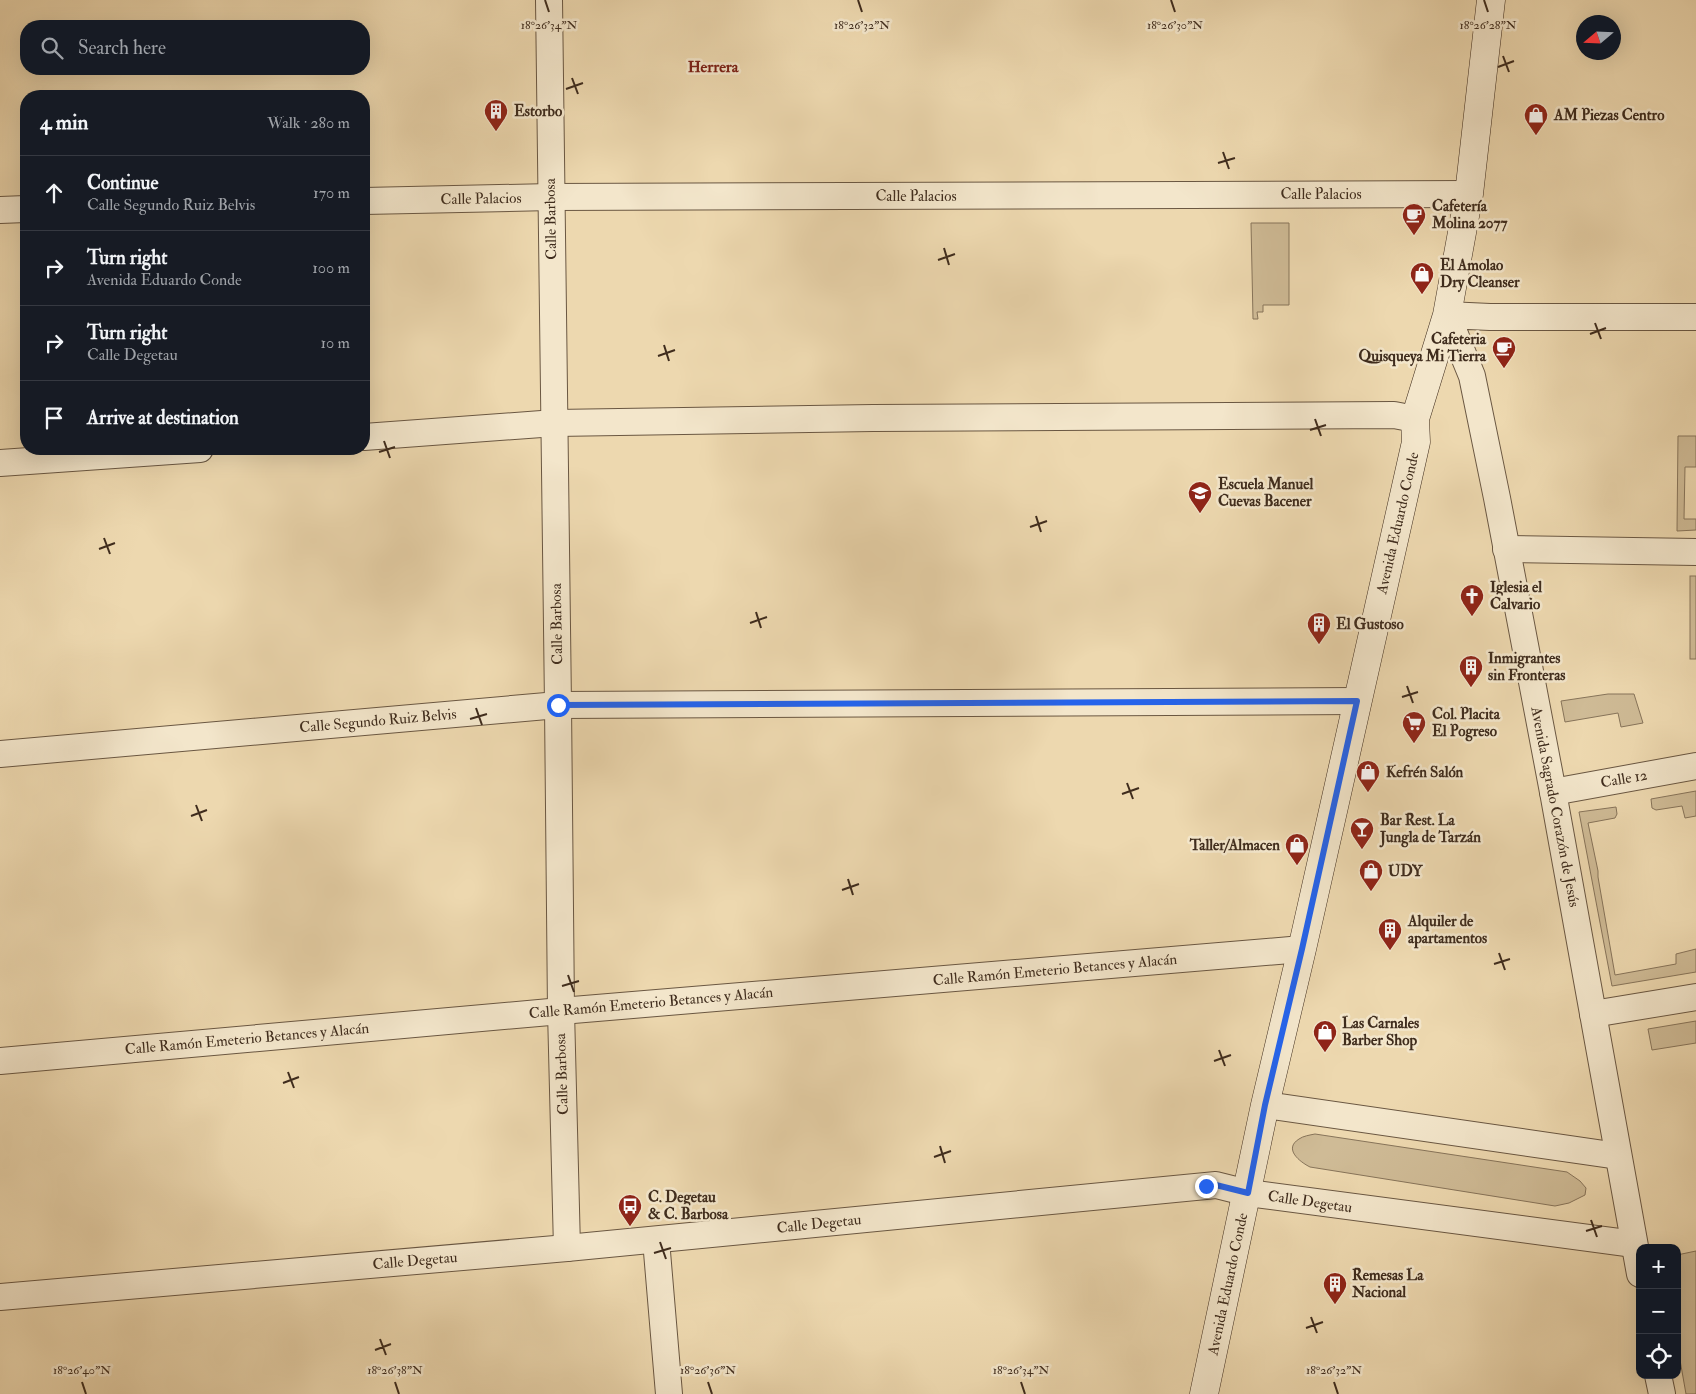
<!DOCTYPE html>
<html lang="en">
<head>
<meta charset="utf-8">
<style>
	:root { --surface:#171b24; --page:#20242c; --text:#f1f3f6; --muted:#9ea1a6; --line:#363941 }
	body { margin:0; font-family:"IM FELL Double Pica",serif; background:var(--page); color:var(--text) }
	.controls { position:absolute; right:15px; bottom:15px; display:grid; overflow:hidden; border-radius:10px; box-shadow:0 5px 20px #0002 }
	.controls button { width:45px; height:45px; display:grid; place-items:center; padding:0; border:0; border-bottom:1px solid var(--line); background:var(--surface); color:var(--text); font:25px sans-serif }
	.compass { position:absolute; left:1576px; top:15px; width:45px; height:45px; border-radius:50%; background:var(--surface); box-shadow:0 5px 20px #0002; rotate:251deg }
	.stop { position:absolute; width:15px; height:15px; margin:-11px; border:4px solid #2563eb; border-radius:50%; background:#fff }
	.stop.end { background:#2563eb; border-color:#fff; box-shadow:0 1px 5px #0008 }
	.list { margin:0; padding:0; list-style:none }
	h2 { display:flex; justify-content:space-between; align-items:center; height:65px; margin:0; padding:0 20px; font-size:21px }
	h2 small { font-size:16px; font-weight:400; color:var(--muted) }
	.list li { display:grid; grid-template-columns:32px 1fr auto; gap:15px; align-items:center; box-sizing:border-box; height:75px; padding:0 20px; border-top:1px solid var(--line) }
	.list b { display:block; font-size:19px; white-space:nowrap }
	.list p { margin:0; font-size:16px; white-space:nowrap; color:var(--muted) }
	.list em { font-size:16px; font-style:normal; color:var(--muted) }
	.icon { flex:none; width:28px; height:28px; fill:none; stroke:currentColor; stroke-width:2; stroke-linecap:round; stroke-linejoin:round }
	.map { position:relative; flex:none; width:1696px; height:1394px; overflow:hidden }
	.search { position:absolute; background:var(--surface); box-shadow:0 5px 20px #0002; left:20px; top:20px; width:350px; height:55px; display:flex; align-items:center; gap:12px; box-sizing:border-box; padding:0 18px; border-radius:20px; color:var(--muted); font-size:19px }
	.panel { position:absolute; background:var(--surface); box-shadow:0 5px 20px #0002; left:20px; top:90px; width:350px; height:365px; border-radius:20px }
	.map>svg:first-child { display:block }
	.green { fill:#cfbb96; stroke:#87745a }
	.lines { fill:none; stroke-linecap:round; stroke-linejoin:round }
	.street-casing { stroke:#6a5742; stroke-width:28 }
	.secondary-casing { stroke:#3f2c1d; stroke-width:29 }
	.street { stroke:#f3e6cb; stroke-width:26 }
	.secondary { stroke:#f3e6cb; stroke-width:28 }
	.route { stroke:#2563eb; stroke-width:6 }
	.ticks { fill:none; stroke:#3f2c1d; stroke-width:2 }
	.labels { text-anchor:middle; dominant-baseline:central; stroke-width:5; stroke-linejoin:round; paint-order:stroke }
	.poi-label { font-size:15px; font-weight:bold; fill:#3f2c1d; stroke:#f3e6cb; text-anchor:start }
	.street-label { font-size:15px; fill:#3f2c1d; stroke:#f3e6cb }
	.neighbourhood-label { font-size:16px; font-weight:bold; fill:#7a1f14; stroke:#f3e6cb }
	.ticks-label { font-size:12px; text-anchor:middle; fill:#3f2c1d; stroke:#f3e6cb; stroke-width:5; stroke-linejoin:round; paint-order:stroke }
</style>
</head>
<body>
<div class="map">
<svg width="1696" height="1394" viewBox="0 0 1696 1394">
	<rect width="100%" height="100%" fill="#edd8af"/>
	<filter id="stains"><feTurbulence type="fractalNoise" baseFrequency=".004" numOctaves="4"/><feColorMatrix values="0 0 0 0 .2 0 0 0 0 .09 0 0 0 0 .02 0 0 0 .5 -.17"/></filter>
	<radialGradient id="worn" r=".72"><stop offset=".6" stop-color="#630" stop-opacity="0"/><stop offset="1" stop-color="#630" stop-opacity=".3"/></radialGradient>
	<!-- green -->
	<g class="green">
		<polygon points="1251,223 1289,223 1289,305 1263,305 1263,312 1257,312 1258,319 1253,319"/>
		<polygon points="1678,436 1696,436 1696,467 1685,467 1684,519 1696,519 1696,530 1677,531"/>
		<rect x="1690" y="576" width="6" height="83"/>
		<polygon points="1608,694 1634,694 1643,723 1621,727 1618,713 1565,722 1561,701"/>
		<polygon points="1696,791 1696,816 1685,818 1682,806 1656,810 1652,808 1651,799"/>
		<polygon points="1616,807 1617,814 1615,818 1588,823 1598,871 1598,877 1615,975 1676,964 1676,954 1696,949 1696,972 1612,986 1579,812"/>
		<polygon points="1696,1021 1696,1043 1652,1050 1648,1029"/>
		<path d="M 1315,1134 L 1567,1172 L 1580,1181 L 1586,1188 L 1585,1195 L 1569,1203 L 1555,1206 L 1310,1167 C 1300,1162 1283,1149 1299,1139 C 1303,1136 1310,1135 1315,1134 Z"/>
		<polygon points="1696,1251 1696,1394 1686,1394 1677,1343 1677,1255"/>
	</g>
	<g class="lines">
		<!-- street casing -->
		<g class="street-casing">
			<g id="street">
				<polyline points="549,0 558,705 561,1011 567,1248"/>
				<polyline points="364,201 551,197 1469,194"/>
				<polyline points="0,210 26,209"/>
				<polyline points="364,437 555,423 873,418 1394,415 1415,419"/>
				<polyline points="0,463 200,449"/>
				<polyline points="1506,549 1696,552"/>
				<polyline points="0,754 558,705 1357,701"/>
				<polyline points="1553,792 1696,766"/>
				<polyline points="1593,1014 1696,997"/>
				<polyline points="0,1061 561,1011 1302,949"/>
				<polyline points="1265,1105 1618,1156"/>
				<polyline points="656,1240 669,1394"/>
				<polyline points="1640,1274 1553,792 1497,498 1472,376 1447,315 1490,317 1696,317"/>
				<polyline points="0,1297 567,1248 1216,1185 1248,1193 1634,1244"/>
				<polyline points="1658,1375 1662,1394"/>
			</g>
		</g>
		<!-- secondary casing -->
		<g class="secondary-casing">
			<polyline id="secondary" points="1204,1394 1265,1105 1302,949 1416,442 1415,419 1447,315 1469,194 1491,0"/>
		</g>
		<!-- street -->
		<use href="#street" class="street"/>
		<!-- secondary -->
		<use href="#secondary" class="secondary"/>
	</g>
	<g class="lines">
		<!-- route -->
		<polyline class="route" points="558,705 1357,701 1302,949 1265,1105 1248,1193 1216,1185 1206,1186"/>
	</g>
	<!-- ticks -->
	<path class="ticks" d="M 545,0 L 549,12M 858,0 L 862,12M 1171,0 L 1175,12M 1484,0 L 1488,12M 1503,56 L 1509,72M 1498,67 L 1514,61M 572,78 L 578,94M 566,89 L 583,83M 1223,152 L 1229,169M 1218,163 L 1235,158M 944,248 L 949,265M 938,260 L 955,254M 1595,323 L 1601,339M 1590,334 L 1606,328M 664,345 L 669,361M 658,356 L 675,350M 1315,419 L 1321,436M 1310,430 L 1326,425M 384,441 L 390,458M 379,452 L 395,447M 1036,516 L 1041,532M 1030,527 L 1047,521M 104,538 L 110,554M 99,549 L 115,543M 756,612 L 761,628M 750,623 L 767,617M 1407,686 L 1413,703M 1402,697 L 1418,692M 476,708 L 482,725M 470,719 L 487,714M 1127,783 L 1133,799M 1122,794 L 1139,788M 196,805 L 202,821M 191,816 L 207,810M 848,879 L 853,895M 842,890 L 859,884M 1499,953 L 1505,970M 1494,964 L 1510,959M 568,975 L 574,992M 562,986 L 579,981M 1219,1050 L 1225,1066M 1214,1061 L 1231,1055M 288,1072 L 294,1088M 283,1083 L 299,1077M 940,1146 L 945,1163M 934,1157 L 951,1151M 1591,1220 L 1597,1237M 1586,1231 L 1602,1226M 660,1242 L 666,1259M 654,1253 L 671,1248M 1311,1317 L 1317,1333M 1306,1328 L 1323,1322M 380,1339 L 386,1355M 375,1350 L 391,1344M 82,1382 L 86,1394M 395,1382 L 399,1394M 708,1382 L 712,1394M 1021,1382 L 1025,1394M 1334,1382 L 1338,1394"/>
	<!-- icons -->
	<defs>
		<g id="building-pin" transform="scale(1.25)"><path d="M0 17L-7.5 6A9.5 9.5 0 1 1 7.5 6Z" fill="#8f2418" stroke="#f3e6cb"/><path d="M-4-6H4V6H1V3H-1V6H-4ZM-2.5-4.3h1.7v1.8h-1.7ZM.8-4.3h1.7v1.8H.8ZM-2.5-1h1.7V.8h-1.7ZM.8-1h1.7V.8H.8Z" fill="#fff"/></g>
		<g id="shop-pin" transform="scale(1.25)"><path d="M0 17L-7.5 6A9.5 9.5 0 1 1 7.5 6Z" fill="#8f2418" stroke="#f3e6cb"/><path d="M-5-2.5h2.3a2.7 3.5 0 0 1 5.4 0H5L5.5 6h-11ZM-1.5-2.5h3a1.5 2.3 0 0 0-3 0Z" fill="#fff"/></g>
		<g id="cafe-pin" transform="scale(1.25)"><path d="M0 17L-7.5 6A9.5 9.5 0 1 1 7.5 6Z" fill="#8f2418" stroke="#f3e6cb"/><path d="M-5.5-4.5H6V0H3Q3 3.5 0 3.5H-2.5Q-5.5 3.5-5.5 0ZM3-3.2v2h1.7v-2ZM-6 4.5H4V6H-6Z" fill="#fff"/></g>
		<g id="school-pin" transform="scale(1.25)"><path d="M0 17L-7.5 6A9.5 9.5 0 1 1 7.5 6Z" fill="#8f2418" stroke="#f3e6cb"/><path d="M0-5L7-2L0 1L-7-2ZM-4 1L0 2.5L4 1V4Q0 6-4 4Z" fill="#fff"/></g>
		<g id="church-pin" transform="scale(1.25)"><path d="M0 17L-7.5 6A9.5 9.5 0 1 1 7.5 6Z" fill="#8f2418" stroke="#f3e6cb"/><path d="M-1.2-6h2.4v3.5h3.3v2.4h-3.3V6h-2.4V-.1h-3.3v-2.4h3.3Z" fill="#fff"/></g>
		<g id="supermarket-pin" transform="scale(1.25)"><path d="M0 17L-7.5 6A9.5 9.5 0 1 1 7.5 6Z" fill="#8f2418" stroke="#f3e6cb"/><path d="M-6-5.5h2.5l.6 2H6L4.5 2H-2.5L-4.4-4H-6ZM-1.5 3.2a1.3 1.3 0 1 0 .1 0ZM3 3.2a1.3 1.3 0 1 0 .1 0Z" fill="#fff"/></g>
		<g id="bar-pin" transform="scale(1.25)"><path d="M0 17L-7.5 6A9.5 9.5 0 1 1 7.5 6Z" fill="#8f2418" stroke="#f3e6cb"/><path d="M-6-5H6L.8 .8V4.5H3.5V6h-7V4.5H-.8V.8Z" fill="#fff"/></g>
		<g id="bus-pin" transform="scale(1.25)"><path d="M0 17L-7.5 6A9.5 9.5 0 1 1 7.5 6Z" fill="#8f2418" stroke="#f3e6cb"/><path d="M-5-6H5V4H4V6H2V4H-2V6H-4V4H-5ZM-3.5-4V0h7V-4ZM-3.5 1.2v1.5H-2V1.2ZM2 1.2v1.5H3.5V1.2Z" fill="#fff"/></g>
	</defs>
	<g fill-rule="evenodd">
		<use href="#building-pin" x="496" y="111"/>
		<use href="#shop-pin" x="1536" y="115"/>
		<use href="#cafe-pin" x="1414" y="215"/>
		<use href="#shop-pin" x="1422" y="274"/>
		<use href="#cafe-pin" x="1504" y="348"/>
		<use href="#school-pin" x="1200" y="493"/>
		<use href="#church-pin" x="1472" y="596"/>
		<use href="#building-pin" x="1319" y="624"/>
		<use href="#building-pin" x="1471" y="667"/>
		<use href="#supermarket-pin" x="1414" y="723"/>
		<use href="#shop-pin" x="1368" y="772"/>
		<use href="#bar-pin" x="1362" y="829"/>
		<use href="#shop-pin" x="1297" y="845"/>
		<use href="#shop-pin" x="1371" y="871"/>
		<use href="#building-pin" x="1390" y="930"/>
		<use href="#shop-pin" x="1325" y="1032"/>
		<use href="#bus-pin" x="630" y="1206"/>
		<use href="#building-pin" x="1335" y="1284"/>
	</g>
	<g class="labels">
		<!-- poi labels -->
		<g class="poi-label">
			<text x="514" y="111">Estorbo</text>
			<text x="1554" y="115">AM Piezas Centro</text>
			<text x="1432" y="206">Cafetería<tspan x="1432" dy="17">Molina 2077</tspan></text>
			<text x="1440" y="265">El Amolao<tspan x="1440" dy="17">Dry Cleanser</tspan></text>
			<text x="1486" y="339" text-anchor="end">Cafeteria<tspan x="1486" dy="17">Quisqueya Mi Tierra</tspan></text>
			<text x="1218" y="484">Escuela Manuel<tspan x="1218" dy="17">Cuevas Bacener</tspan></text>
			<text x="1490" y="587">Iglesia el<tspan x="1490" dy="17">Calvario</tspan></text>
			<text x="1336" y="624">El Gustoso</text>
			<text x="1488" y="658">Inmigrantes<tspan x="1488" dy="17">sin Fronteras</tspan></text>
			<text x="1432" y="714">Col. Placita<tspan x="1432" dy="17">El Pogreso</tspan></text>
			<text x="1386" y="772">Kefrén Salón</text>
			<text x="1380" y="820">Bar Rest. La<tspan x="1380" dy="17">Jungla de Tarzán</tspan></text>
			<text x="1280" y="845" text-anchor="end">Taller/Almacen</text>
			<text x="1388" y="871">UDY</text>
			<text x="1408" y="921">Alquiler de<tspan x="1408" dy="17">apartamentos</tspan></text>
			<text x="1342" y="1023">Las Carnales<tspan x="1342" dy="17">Barber Shop</tspan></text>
			<text x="648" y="1197">C. Degetau<tspan x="648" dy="17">&amp; C. Barbosa</tspan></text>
			<text x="1352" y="1275">Remesas La<tspan x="1352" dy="17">Nacional</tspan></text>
		</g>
		<!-- street labels -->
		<g class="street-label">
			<text x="1321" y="194">Calle Palacios</text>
			<text x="916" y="196">Calle Palacios</text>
			<text transform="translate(481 199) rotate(-1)">Calle Palacios</text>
			<text transform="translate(551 219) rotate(-91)">Calle Barbosa</text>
			<text transform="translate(1398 523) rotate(-77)">Avenida Eduardo Conde</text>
			<text transform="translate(557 624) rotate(-91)">Calle Barbosa</text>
			<text transform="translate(378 721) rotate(-5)">Calle Segundo Ruiz Belvis</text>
			<text transform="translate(1624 779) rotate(-10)">Calle 12</text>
			<text transform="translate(1555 807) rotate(79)">Avenida Sagrado Corazón de Jesús</text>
			<text transform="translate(1055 970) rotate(-5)">Calle Ramón Emeterio Betances y Alacán</text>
			<text transform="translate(651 1003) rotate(-5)">Calle Ramón Emeterio Betances y Alacán</text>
			<text transform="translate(247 1039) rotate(-5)">Calle Ramón Emeterio Betances y Alacán</text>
			<text transform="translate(562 1074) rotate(-92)">Calle Barbosa</text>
			<text transform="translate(1310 1202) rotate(8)">Calle Degetau</text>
			<text transform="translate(819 1224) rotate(-6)">Calle Degetau</text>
			<text transform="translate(415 1261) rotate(-5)">Calle Degetau</text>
			<text transform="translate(1228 1284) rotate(-78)">Avenida Eduardo Conde</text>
		</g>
		<!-- neighbourhood labels -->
		<g class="neighbourhood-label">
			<text x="713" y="67">Herrera</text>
		</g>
	</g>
	<g class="ticks-label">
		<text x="1488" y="29">18°26'28"N</text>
		<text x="549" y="29">18°26'34"N</text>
		<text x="862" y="29">18°26'32"N</text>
		<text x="1175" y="29">18°26'30"N</text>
		<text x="82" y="1374">18°26'40"N</text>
		<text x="395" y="1374">18°26'38"N</text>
		<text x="708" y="1374">18°26'36"N</text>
		<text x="1021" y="1374">18°26'34"N</text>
		<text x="1334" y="1374">18°26'32"N</text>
	</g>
	<rect width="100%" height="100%" filter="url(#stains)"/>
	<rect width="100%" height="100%" fill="url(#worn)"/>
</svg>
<div class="controls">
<button>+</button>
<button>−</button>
<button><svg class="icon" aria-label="locate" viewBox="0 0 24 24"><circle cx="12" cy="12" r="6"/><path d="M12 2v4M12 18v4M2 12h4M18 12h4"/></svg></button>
</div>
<svg class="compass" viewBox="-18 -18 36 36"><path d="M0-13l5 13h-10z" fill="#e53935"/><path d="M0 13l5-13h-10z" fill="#9ea1a6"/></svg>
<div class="stop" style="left:558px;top:705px"></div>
<div class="stop end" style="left:1206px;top:1186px"></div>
<div class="search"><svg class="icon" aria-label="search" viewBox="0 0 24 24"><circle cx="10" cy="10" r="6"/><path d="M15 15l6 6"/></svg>Search here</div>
<section class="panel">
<h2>4 min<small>Walk · 280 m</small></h2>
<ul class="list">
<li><svg class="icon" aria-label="ahead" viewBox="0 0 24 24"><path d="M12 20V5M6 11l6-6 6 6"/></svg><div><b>Continue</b><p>Calle Segundo Ruiz Belvis</p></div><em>170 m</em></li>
<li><svg class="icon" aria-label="right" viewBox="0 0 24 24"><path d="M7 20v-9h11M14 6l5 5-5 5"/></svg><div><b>Turn right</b><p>Avenida Eduardo Conde</p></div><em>100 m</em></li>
<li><svg class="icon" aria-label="right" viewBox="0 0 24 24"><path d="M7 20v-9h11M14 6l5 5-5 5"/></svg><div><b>Turn right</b><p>Calle Degetau</p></div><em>10 m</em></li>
<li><svg class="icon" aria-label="arrive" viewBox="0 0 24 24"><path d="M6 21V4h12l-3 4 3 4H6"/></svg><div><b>Arrive at destination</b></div></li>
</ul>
</section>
</div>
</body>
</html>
